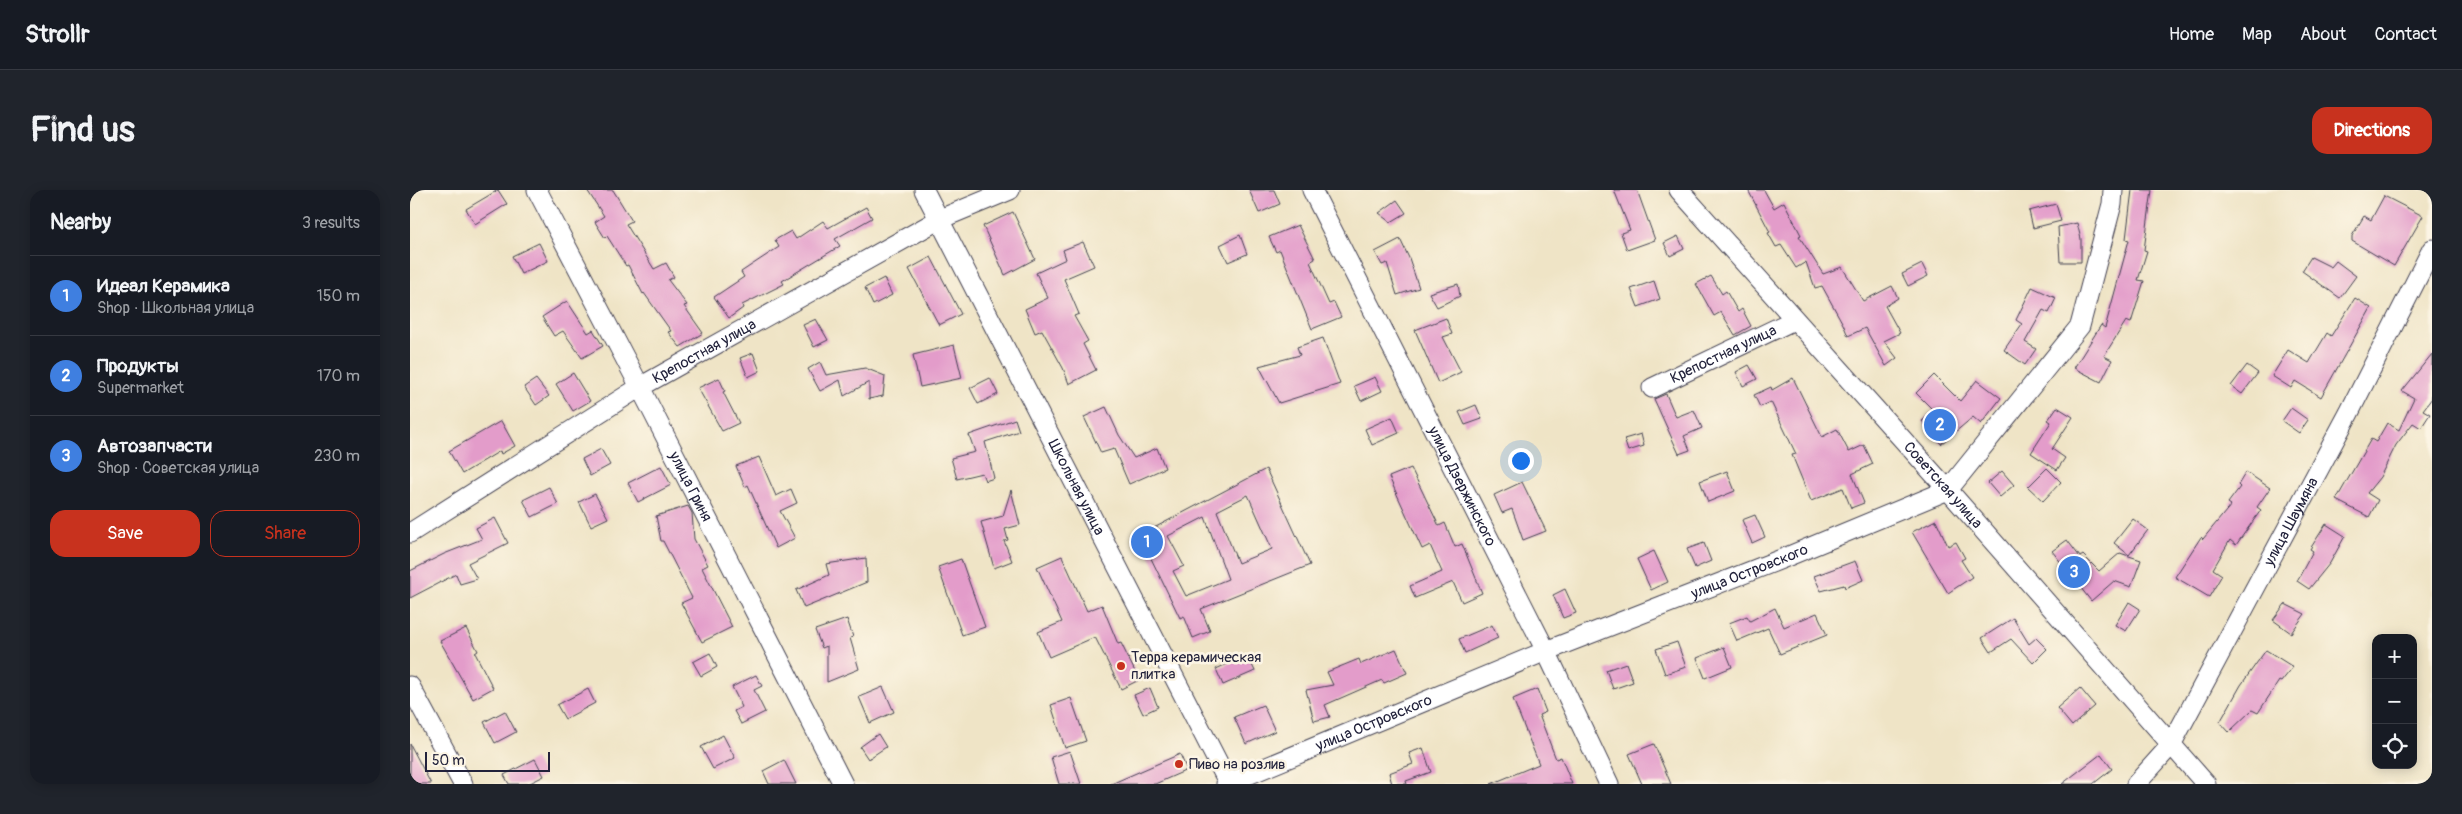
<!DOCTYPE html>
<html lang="en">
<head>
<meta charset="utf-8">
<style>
	:root { --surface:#171b24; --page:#20242c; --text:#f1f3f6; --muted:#9ea1a6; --line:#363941; --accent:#c8321e }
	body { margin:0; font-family:Pangolin,sans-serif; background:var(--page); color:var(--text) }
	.controls { position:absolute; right:15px; bottom:15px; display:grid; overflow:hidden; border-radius:10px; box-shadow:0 2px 12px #0003 }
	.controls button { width:45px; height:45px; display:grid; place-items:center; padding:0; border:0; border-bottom:1px solid var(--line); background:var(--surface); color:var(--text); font:25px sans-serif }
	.scale { position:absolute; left:15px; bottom:12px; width:125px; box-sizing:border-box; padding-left:5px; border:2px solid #22223b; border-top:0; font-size:14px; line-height:18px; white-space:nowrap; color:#22223b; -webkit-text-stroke:4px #fcf5e5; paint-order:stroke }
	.you { position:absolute; left:1110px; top:270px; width:18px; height:18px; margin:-12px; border:4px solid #fff; border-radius:50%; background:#1a73e8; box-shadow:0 0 0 8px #1a73e833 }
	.badge { display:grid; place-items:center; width:32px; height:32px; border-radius:50%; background:var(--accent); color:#fff; font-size:16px; font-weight:700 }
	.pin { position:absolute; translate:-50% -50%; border:2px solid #fff; box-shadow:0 1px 5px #0006 }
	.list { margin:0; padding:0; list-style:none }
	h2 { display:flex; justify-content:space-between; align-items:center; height:65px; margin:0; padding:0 20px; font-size:21px }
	h2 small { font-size:16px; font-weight:400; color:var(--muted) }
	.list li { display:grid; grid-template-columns:32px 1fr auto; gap:15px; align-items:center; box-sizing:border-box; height:80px; padding:0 20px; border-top:1px solid var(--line) }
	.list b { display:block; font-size:19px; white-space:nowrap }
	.list p { margin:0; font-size:16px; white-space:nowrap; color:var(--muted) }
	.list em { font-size:16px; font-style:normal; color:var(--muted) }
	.actions { display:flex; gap:10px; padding:15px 20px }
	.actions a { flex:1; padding:11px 0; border:1px solid var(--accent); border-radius:15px; text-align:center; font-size:18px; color:var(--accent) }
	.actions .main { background:var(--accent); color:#fff }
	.icon { flex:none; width:28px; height:28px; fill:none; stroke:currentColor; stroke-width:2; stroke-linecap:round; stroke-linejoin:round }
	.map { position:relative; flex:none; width:2022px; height:594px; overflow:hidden; border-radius:15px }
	header { display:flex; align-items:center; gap:30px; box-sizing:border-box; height:70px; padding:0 25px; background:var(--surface); border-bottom:1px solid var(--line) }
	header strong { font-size:24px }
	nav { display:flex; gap:28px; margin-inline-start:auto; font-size:18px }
	.intro { display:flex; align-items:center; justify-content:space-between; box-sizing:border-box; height:120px; padding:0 30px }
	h1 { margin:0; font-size:35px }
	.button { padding:12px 22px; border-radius:15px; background:var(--accent); color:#fff; font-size:18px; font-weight:700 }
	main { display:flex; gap:30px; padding:0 30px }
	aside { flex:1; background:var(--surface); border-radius:15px; box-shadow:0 2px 12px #0003 }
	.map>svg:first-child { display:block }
	.building { fill:#e39cca; fill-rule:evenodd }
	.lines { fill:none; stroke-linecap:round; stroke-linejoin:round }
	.minor-casing { stroke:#413f50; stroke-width:21 }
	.minor { stroke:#fff; stroke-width:19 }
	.poi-dot { fill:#c8321e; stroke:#fcf5e5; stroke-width:2 }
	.labels { text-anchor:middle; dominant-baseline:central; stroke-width:5; stroke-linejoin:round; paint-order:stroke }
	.street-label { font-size:15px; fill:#22223b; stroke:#fcf5e5 }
	.poi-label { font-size:15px; fill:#22223b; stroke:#fcf5e5; text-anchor:start }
</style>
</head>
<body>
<header>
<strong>Strollr</strong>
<nav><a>Home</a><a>Map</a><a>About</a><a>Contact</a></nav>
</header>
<div class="intro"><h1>Find us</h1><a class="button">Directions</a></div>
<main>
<aside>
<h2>Nearby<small>3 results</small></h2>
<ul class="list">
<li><span class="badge" style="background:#3f7fe0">1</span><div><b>Идеал Керамика</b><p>Shop · Школьная улица</p></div><em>150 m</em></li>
<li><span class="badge" style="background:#3f7fe0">2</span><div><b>Продукты</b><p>Supermarket</p></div><em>170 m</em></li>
<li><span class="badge" style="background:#3f7fe0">3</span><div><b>Автозапчасти</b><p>Shop · Советская улица</p></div><em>230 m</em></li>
</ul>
<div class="actions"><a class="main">Save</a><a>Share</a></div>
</aside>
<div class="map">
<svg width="2022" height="594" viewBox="0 0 2022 594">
	<rect width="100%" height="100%" fill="#fcf5e5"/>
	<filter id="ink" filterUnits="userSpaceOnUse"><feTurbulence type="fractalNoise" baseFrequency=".02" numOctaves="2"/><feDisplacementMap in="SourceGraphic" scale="10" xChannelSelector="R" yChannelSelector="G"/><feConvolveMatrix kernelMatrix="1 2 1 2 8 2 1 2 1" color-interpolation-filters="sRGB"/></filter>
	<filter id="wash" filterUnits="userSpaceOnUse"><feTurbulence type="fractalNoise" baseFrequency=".0096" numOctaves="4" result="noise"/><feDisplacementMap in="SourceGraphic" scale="20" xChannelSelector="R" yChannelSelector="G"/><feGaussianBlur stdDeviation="1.12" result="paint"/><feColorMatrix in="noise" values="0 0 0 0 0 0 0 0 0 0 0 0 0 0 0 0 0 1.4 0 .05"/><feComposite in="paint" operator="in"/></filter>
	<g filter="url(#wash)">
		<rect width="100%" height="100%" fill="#efe4c6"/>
		<g id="blocks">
			<!-- building -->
			<g class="building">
				<polygon points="88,0 97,14 65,34 56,19"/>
				<polygon points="177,0 203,0 222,31 216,34 244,79 256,73 264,87 258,90 277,115 274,116 293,143 270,157 258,142 261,141 234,103 233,104 218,75 216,76 197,46 195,48 185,32 194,26"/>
				<polygon points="839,0 864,0 870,14 849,23"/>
				<polygon points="1204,0 1227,0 1245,50 1217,60 1211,43 1220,40"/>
				<polygon points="1338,0 1354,0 1364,18 1374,12 1391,45 1389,46 1413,84 1432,77 1453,111 1482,96 1488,108 1475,116 1490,143 1474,151 1487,168 1476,176 1455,138 1438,146 1433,134 1412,96 1405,98 1396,72 1386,78 1371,55 1366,57 1358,43 1360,42"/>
				<polygon points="1722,0 1742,0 1734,60 1737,61 1728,90 1734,91 1721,133 1716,131 1694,166 1702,170 1691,192 1664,178 1691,135 1695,138 1719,50 1716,49"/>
				<polygon points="1974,6 2013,26 1984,76 1942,51 1942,46 1954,26 1961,30"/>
				<polygon points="987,10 996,23 981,32 969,23"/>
				<polygon points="1646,14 1651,31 1623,38 1619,21"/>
				<polygon points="456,17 462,28 425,49 430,56 372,91 374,94 332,115 333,118 319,128 304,107 334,87 331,82 369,57 365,50 381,41 386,49 413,31 418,38"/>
				<polygon points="603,22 625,69 595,85 573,36"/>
				<polygon points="1667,33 1671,49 1671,72 1650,72 1648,37"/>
				<polygon points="888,35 905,69 900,72 919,114 924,112 931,127 902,139 870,60 866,62 859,47"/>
				<polygon points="830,45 837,64 818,72 810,55"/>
				<polygon points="1268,46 1274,59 1260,66 1254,53"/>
				<polygon points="990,49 999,68 1009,98 987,105 977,73 972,75 965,62"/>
				<polygon points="673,52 684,76 654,89 669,124 664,126 678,151 673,154 686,180 659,194 653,178 632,140 625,143 615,119 638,108 626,83 656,69 653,60"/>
				<polygon points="129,53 138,71 111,84 102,66"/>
				<polygon points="521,67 551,124 529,135 499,79"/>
				<polygon points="1901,67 1921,77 1926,71 1946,86 1930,108 1892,81"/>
				<polygon points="1512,74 1518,86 1498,96 1492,84"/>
				<polygon points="1301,86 1312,104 1316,101 1328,122 1332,119 1341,136 1325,145 1311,122 1304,126 1286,94"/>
				<polygon points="474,88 482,105 463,115 455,98"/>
				<polygon points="1244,91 1250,109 1228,117 1221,99"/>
				<polygon points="1048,94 1050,106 1027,117 1019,103"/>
				<polygon points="1622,97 1646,108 1639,123 1633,120 1615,152 1626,159 1615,175 1594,160 1612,134 1606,130"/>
				<polygon points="1945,108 1961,118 1911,207 1885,191 1881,198 1862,186 1878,160 1899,173 1917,143 1921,146"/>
				<polygon points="157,111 178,143 183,140 193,156 172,168 153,141 144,146 132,127"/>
				<polygon points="1036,128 1042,144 1033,147 1051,182 1028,193 1005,140"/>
				<polygon points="406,129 418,150 404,157 393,135"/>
				<polygon points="913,148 930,194 869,213 849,176 890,165 887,157"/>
				<polygon points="544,155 552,188 510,197 503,165"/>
				<polygon points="343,163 350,181 338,187 330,168"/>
				<polygon points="2022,164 2022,208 2013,220 2020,224 2011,238 2003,233 1986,255 1970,287 1957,303 1968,310 1959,327 1926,310 1961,249 1966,252 1977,233 1989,240 2004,208 1992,201"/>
				<polygon points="410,172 416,185 455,178 475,186 473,206 459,209 459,192 434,206 430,190 410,201 398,179"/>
				<polygon points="1339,175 1347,189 1333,196 1326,182"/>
				<polygon points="1837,175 1848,183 1832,204 1821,196"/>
				<polygon points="163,183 180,211 163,221 146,194"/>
				<polygon points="1524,185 1550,211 1567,190 1591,208 1571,234 1563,227 1531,254 1512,231 1524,221 1506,203"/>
				<polygon points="965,187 972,201 951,211 944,196"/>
				<polygon points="309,188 315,201 313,202 329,233 312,241 288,198"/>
				<polygon points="580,188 588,204 568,214 560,198"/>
				<polygon points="1383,188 1412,247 1427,239 1439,262 1454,255 1463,274 1442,284 1454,313 1441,318 1433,298 1401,311 1382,265 1386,264 1361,212 1350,217 1344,205 1361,197 1362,200"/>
				<polygon points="126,189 139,206 126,215 114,197"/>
				<polygon points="1256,204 1266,227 1284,220 1292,238 1274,246 1280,260 1269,264 1244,209"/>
				<polygon points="1066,215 1072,229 1055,235 1049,222"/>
				<polygon points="696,217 709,245 724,268 747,258 755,278 719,294 704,259 691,263 674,227"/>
				<polygon points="1647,217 1663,227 1642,259 1655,268 1647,280 1621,263 1641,232 1638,230"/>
				<polygon points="1881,218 1898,230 1889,243 1872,231"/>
				<polygon points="982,227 989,243 962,255 955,239"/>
				<polygon points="605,229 609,241 575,252 584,288 575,291 572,283 547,289 541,268 565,262 559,245"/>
				<polygon points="91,231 105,256 91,264 90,261 52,284 39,261"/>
				<polygon points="1231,244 1234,256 1218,261 1214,249"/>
				<polygon points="191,259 200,275 180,286 172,269"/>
				<polygon points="349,267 366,306 381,299 387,313 370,321 385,348 366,358 338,295 335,297 326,276"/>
				<polygon points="251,276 261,295 228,312 218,293"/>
				<polygon points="1001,278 1029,336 1035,333 1045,357 1052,354 1072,403 1052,412 1043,392 1005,408 1000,396 1032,382 1020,355 1012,359 979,287"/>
				<polygon points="1637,278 1651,292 1633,311 1618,297"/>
				<path d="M 856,279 L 900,375 L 791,419 L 800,441 L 783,448 L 774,426 L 770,428 L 736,358 L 731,360 L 725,348 ZM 838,305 L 862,359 L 828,373 L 807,321 ZM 795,327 L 818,389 L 776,406 L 763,381 L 774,376 L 758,346 Z"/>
				<polygon points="1317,281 1325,301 1298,312 1290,291"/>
				<polygon points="1592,281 1604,295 1590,307 1578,293"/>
				<polygon points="1836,282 1860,298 1847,317 1851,320 1826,355 1820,350 1803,379 1812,385 1799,407 1765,387 1791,347 1793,349 1821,315 1818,313 1830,297 1828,295"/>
				<polygon points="1112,292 1136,341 1113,350 1102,319 1092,323 1084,305"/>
				<polygon points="139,297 148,314 122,327 113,310"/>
				<polygon points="601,300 610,335 595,339 598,350 594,351 602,371 584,378 571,332 593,326"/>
				<polygon points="185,304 198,328 181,336 169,312"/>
				<polygon points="278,316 282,323 284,349 298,375 292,378 322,437 292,452 271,413 282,408 253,351 251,351 246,326"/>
				<polygon points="1345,325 1355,347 1342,353 1332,330"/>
				<polygon points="85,328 98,353 58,373 67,389 50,394 46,384 0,408 0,381 34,364 72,349 66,338"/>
				<polygon points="1723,329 1738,340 1719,365 1704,353"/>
				<polygon points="1526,330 1538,356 1546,352 1555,368 1551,370 1562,387 1538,403 1502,342"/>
				<polygon points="1916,334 1935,346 1920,373 1899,399 1887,391 1903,361 1900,359"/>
				<polygon points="1657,350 1670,367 1673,365 1689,381 1710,363 1731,370 1721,397 1704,391 1681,411 1642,361"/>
				<polygon points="1294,353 1301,371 1285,378 1277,359"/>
				<polygon points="1244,361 1258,392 1241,400 1227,369"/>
				<polygon points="652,366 677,421 692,415 708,454 711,453 729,490 711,499 685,447 639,467 628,442 652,432 627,377"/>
				<polygon points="456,368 457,392 394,418 386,400 419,385 416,374"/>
				<polygon points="551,369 575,437 552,445 528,377"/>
				<polygon points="1445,371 1453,390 1435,398 1434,395 1411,401 1404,386"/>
				<polygon points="1155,399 1166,423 1153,428 1143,405"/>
				<polygon points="1719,412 1730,419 1716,441 1705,435"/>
				<polygon points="1875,414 1895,424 1881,443 1863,430"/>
				<polygon points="1365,418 1374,437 1407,423 1417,445 1370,464 1358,438 1327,451 1319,433 1337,426 1340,431"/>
				<polygon points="1603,428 1619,454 1626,448 1637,459 1623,473 1601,449 1581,462 1572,448"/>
				<polygon points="437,429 443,447 440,448 449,479 417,492 417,456 412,458 405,440"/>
				<polygon points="1082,435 1088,448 1055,463 1049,449"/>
				<polygon points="56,438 68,461 65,463 83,498 63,509 30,451"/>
				<polygon points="1267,452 1276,477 1255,484 1246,459"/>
				<polygon points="1314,457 1322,477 1295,488 1287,468"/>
				<polygon points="986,459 997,483 974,493 972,490 915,515 920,527 904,531 896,500 923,495 917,482 949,469 951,474"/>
				<polygon points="1856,460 1883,477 1871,492 1869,491 1848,523 1842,520 1819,542 1810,532 1831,495"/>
				<polygon points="300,463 307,477 291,486 283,472"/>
				<polygon points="837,465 845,481 813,495 806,479"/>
				<polygon points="1216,473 1223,492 1203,499 1196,480"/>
				<polygon points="346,485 352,496 344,500 355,522 331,534 324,521 332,517 322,497"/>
				<polygon points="473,497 484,522 460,533 449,507"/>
				<polygon points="740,498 748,517 733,524 724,505"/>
				<polygon points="1670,498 1685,516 1662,536 1647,518"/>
				<polygon points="178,499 185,513 155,529 147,515"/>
				<polygon points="1127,499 1136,522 1129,525 1146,569 1151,567 1162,594 1081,594 1129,574 1103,509"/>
				<polygon points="661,508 676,551 655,558 641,515"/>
				<polygon points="853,515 865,541 836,554 824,527"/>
				<polygon points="95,521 106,542 85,553 74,532"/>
				<polygon points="468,544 476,557 458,569 450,557"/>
				<polygon points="313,545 325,568 303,579 291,557"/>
				<polygon points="0,554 21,594 0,594"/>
				<polygon points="1244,554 1261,594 1232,594 1219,564"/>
				<polygon points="1013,558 1021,582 996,591 997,594 982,594 979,583 1003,574 999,563"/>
				<polygon points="660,561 671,594 649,594 641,567"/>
				<polygon points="770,564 777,580 745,594 701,594"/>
				<polygon points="1691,564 1702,579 1683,594 1652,594"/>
				<polygon points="125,569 134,586 118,594 99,594 94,585"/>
				<polygon points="374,570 386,594 359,594 353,581"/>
			</g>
		</g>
	</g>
	<g filter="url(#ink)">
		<use href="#blocks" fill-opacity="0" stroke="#413f50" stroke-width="1"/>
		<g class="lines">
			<!-- minor casing -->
			<g class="minor-casing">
				<g id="minor">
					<path id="s1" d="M 127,0 L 230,197 L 433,594"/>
					<path id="s2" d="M 514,0 L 819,594"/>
					<path id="s3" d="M 902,0 L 1136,461 L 1199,594"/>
					<path id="s4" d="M 1269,0 L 1538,300 L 1796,594"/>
					<path id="s5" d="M 1242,198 L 1384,130"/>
					<path id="s6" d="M 0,343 L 230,197 L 530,29 L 600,0"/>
					<polyline points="0,496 53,594"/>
					<path id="s7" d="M 816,594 L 1136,461 L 1374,368 L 1538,300 L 1670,136 L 1702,14 L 1703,0"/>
					<path id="s8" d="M 1726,594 L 1761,555 L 1939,223 L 2022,59"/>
				</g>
			</g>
			<!-- minor -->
			<use href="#minor" class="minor"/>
		</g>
	</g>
	<!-- markers -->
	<g class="poi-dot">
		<circle cx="711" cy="476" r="5"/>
		<circle cx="769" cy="574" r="5"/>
	</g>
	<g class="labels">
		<!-- street labels -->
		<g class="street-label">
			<text stroke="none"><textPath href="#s6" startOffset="346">Крепостная улица</textPath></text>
			<text stroke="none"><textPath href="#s5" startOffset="79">Крепостная улица</textPath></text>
			<text stroke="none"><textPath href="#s1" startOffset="334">улица Гриня</textPath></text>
			<text stroke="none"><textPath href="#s3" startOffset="332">улица Дзержинского</textPath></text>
			<text stroke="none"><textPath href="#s4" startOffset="396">Советская улица</textPath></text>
			<text stroke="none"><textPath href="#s2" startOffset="334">Школьная улица</textPath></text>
			<text stroke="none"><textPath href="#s8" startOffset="306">улица Шаумяна</textPath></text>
			<text stroke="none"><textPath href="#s7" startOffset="565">улица Островского</textPath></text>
			<text stroke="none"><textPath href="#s7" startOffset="160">улица Островского</textPath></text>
		</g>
		<!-- poi labels -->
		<g class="poi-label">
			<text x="721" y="467">Терра керамическая<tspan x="721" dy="17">плитка</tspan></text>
			<text x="779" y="574">Пиво на розлив</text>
		</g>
	</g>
</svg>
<div class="controls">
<button>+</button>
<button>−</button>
<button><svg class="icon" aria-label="locate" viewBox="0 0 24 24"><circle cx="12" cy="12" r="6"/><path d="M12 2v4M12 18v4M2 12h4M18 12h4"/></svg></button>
</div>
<div class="scale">50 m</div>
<div class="you"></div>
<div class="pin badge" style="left:737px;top:352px;background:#3f7fe0">1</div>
<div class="pin badge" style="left:1530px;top:235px;background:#3f7fe0">2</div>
<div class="pin badge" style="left:1664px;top:382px;background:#3f7fe0">3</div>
</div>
</main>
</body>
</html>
